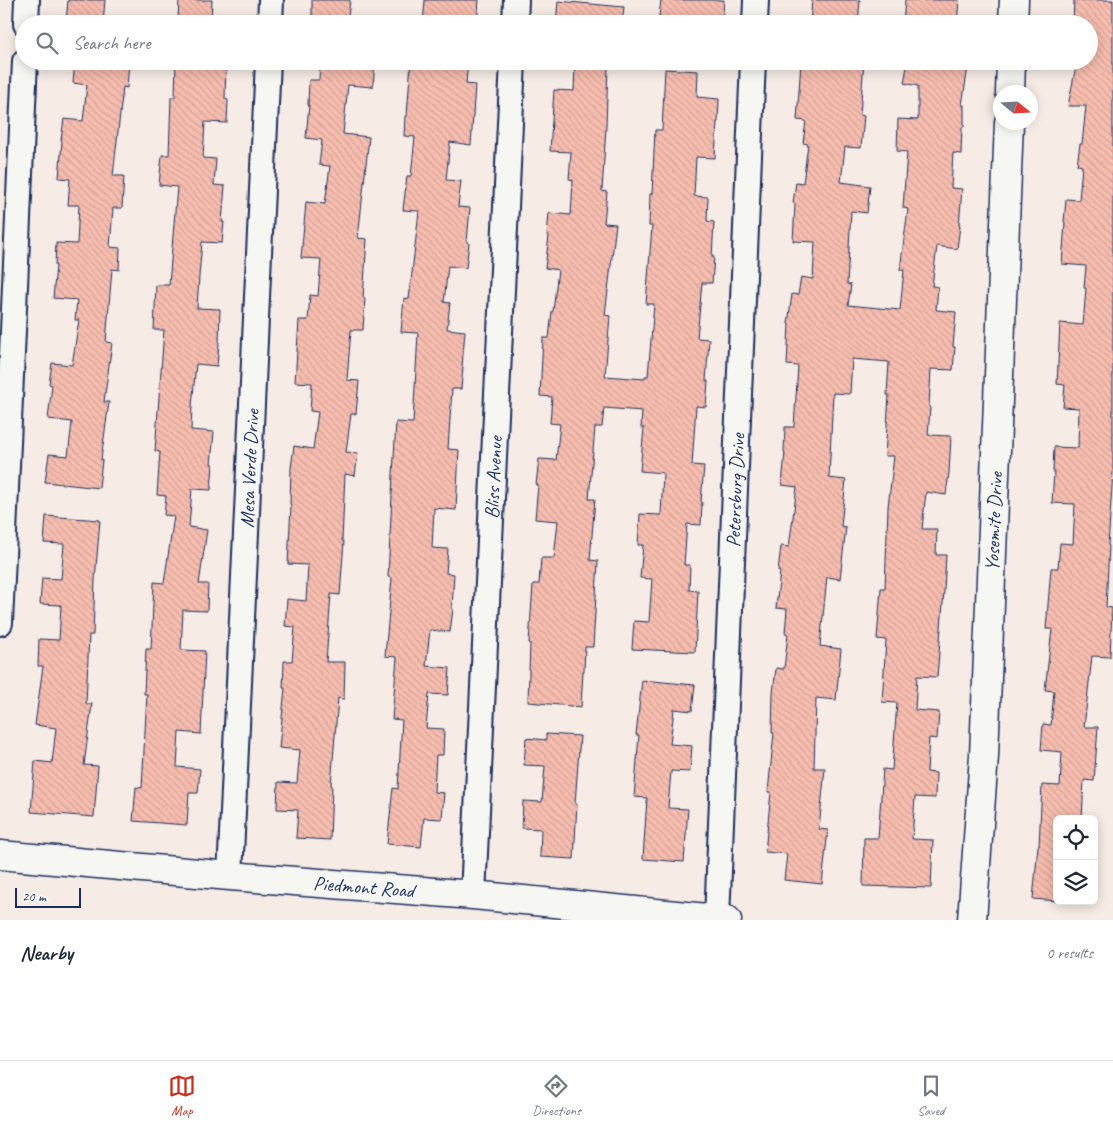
<!DOCTYPE html>
<html lang="en">
<head>
<meta charset="utf-8">
<style>
	:root { --surface:#fff; --page:#f2f2f3; --text:#1f2937; --muted:#747a83; --line:#e0e1e3; --accent:#c8321e }
	body { margin:0; font-family:Caveat,sans-serif; background:var(--page); color:var(--text) }
	.controls { position:absolute; right:15px; bottom:15px; display:grid; overflow:hidden; border-radius:8px; box-shadow:0 2px 12px #0003 }
	.controls button { width:45px; height:45px; display:grid; place-items:center; padding:0; border:0; border-bottom:1px solid var(--line); background:var(--surface); color:var(--text); font:25px sans-serif }
	.compass { position:absolute; left:993px; top:85px; width:45px; height:45px; border-radius:50%; background:var(--surface); box-shadow:0 2px 12px #0003; rotate:108deg }
	.scale { position:absolute; left:15px; bottom:12px; width:66px; box-sizing:border-box; padding-left:5px; border:2px solid #1b2f5e; border-top:0; font-size:14px; line-height:18px; white-space:nowrap; color:#1b2f5e; -webkit-text-stroke:4px #f6f6f2; paint-order:stroke }
	.list { margin:0; padding:0; list-style:none }
	h2 { display:flex; justify-content:space-between; align-items:center; height:65px; margin:0; padding:0 20px; font-size:21px }
	h2 small { font-size:16px; font-weight:400; color:var(--muted) }
	.icon { flex:none; width:28px; height:28px; fill:none; stroke:currentColor; stroke-width:2; stroke-linecap:round; stroke-linejoin:round }
	.map { position:relative; flex:none; width:1113px; height:920px; overflow:hidden }
	.search { position:absolute; background:var(--surface); box-shadow:0 2px 12px #0003; left:15px; right:15px; top:15px; height:55px; display:flex; align-items:center; gap:12px; box-sizing:border-box; padding:0 18px; border-radius:28px; color:var(--muted); font-size:19px }
	.sheet { height:140px; background:var(--surface) }
	nav { display:flex; justify-content:space-around; align-items:center; box-sizing:border-box; height:70px; border-top:1px solid var(--line); background:var(--surface); font-size:14px; color:var(--muted) }
	nav a { display:grid; justify-items:center; gap:2px }
	nav .on { color:var(--accent) }
	.map>svg:first-child { display:block }
	.building { fill:url(#building-back-hatch); stroke:#1b2f5e }
	.lines { fill:none; stroke-linecap:round; stroke-linejoin:round }
	.street-casing { stroke:#1b2f5e; stroke-width:28 }
	.secondary-casing { stroke:#1b2f5e; stroke-width:31 }
	.street { stroke:#f6f6f2; stroke-width:24 }
	.secondary { stroke:#f6f6f2; stroke-width:28 }
	.labels { text-anchor:middle; dominant-baseline:central; stroke-width:5; stroke-linejoin:round; paint-order:stroke }
	.street-label { font-size:20px; fill:#1b2f5e; stroke:#f6f6f2 }
</style>
</head>
<body>
<div class="map">
<svg width="1113" height="920" viewBox="0 0 1113 920">
	<defs>
		<pattern id="building-back-hatch" width="6" height="6" patternUnits="userSpaceOnUse" patternTransform="scale(1.25)"><rect width="6" height="6" fill="#f7bdaf"/><path d="M-1 5l2 2M0 0l6 6M5-1l2 2" fill="none" stroke="#d3a399"/></pattern>
	</defs>
	<rect width="100%" height="100%" fill="#f6ebe5"/>
	<filter id="ink" filterUnits="userSpaceOnUse"><feTurbulence type="fractalNoise" baseFrequency=".02" numOctaves="2"/><feDisplacementMap in="SourceGraphic" scale="10" xChannelSelector="R" yChannelSelector="G"/><feConvolveMatrix kernelMatrix="1 2 1 2 8 2 1 2 1" color-interpolation-filters="sRGB"/></filter>
	<g filter="url(#ink)">
		<!-- building -->
		<g class="building">
			<polygon points="68,0 105,0 103,24 66,22"/>
			<polygon points="179,0 212,0 211,20 178,19"/>
			<polygon points="312,0 350,0 347,24 312,24"/>
			<polygon points="425,0 479,0 477,24 458,22 458,24 423,24"/>
			<polygon points="661,0 724,0 722,24 658,24"/>
			<polygon points="812,0 860,0 858,24 810,24"/>
			<polygon points="905,0 959,0 957,24 903,24"/>
			<polygon points="1074,0 1113,0 1113,473 1108,545 1109,546 1106,607 1112,608 1110,657 1092,656 1084,727 1098,727 1094,781 1084,780 1082,819 1057,819 1057,901 1033,899 1038,846 1039,846 1042,785 1060,786 1062,752 1041,750 1043,724 1051,725 1054,691 1045,690 1052,629 1046,629 1051,568 1058,568 1060,543 1073,544 1075,504 1052,503 1054,471 1053,471 1054,447 1078,448 1079,408 1063,407 1065,385 1057,384 1060,323 1083,325 1086,288 1084,288 1086,266 1062,264 1065,222 1064,222 1066,199 1079,200 1082,166 1077,165 1080,144 1082,144 1086,106 1068,106 1077,61 1089,61 1089,23 1073,22"/>
			<polygon points="558,1 624,7 622,24 556,24"/>
			<polygon points="75,61 129,61 127,88 123,87 113,176 124,176 122,208 113,208 110,247 120,248 119,270 112,269 106,342 112,343 104,402 109,402 101,460 102,460 99,488 45,482 49,454 68,456 72,422 48,419 52,385 49,384 52,363 72,365 79,320 75,320 77,300 53,298 56,266 55,266 56,243 77,244 79,205 68,205 70,179 59,178 62,141 61,140 64,119 83,121 87,85 73,83"/>
			<polygon points="176,61 208,61 208,65 226,65 225,99 228,100 227,123 205,122 203,158 216,159 214,185 225,186 222,222 224,222 222,243 202,242 199,276 197,308 220,309 219,343 217,366 196,364 192,406 191,430 214,432 211,464 213,464 211,490 192,489 189,527 207,530 199,584 208,584 207,611 183,610 181,650 205,651 201,734 179,732 177,767 200,769 198,793 189,793 187,825 133,821 136,787 142,788 147,694 144,694 146,649 151,649 154,582 164,583 174,516 164,515 166,496 157,495 160,452 155,451 164,330 154,330 156,285 169,285 177,187 159,185 162,155 169,155 171,97 175,97"/>
			<polygon points="320,61 375,61 373,87 348,85 343,134 369,137 358,238 367,239 363,298 365,298 363,330 351,330 347,380 359,381 356,414 351,414 346,452 358,453 355,476 345,474 342,541 344,541 340,595 331,594 326,662 345,662 344,699 338,698 331,785 332,785 330,840 296,838 298,810 277,809 278,782 297,783 300,750 279,748 285,688 283,688 284,661 292,661 295,627 285,626 287,599 306,601 308,565 288,564 291,505 290,504 291,468 294,446 313,449 318,412 310,411 312,383 295,382 299,320 308,320 310,295 318,296 321,259 301,258 306,202 325,204 330,166 319,165 322,140 306,138 309,105 308,105 309,80 319,80"/>
			<polygon points="411,61 468,61 466,84 475,85 471,145 450,142 446,180 461,181 458,207 470,208 467,242 469,243 466,268 448,266 444,302 450,303 447,329 465,331 462,367 463,367 461,389 452,389 448,449 459,450 456,510 434,508 432,548 448,549 446,573 454,574 452,609 453,609 450,632 430,630 426,666 450,668 448,695 429,694 426,728 444,729 443,755 436,755 434,792 444,793 442,819 424,818 421,847 387,844 393,788 398,789 402,720 392,719 397,657 385,656 392,578 388,577 393,474 396,422 413,423 418,333 401,332 404,298 409,299 419,211 403,210 407,176 411,176 415,137 404,136 405,116 407,116"/>
			<polygon points="815,61 864,61 860,115 864,116 861,148 845,147 841,182 870,186 867,213 851,211 847,284 851,285 848,305 900,310 904,270 900,270 908,209 903,208 907,152 897,151 898,119 918,120 918,86 904,83 908,61 956,61 955,65 968,67 962,105 964,105 964,127 962,127 961,154 953,153 951,188 962,189 959,226 960,226 957,249 937,246 932,286 938,287 936,310 956,312 953,347 955,347 953,370 931,369 929,407 930,408 928,435 951,436 949,473 946,495 926,492 922,529 937,529 936,555 946,555 944,591 937,677 917,676 915,710 939,712 937,739 929,738 927,772 936,773 935,798 915,797 912,839 933,840 931,888 863,886 864,838 878,838 883,769 892,770 897,703 882,702 886,640 877,639 881,588 885,588 888,507 894,456 885,456 889,395 887,395 889,362 852,359 850,394 833,393 829,478 846,480 841,526 846,527 840,579 827,577 820,646 841,649 836,700 816,698 814,768 825,768 819,829 828,830 822,884 784,880 787,854 765,852 771,792 768,792 774,733 772,733 773,693 776,668 784,669 788,634 785,633 787,609 776,608 780,572 778,571 781,546 789,547 797,487 782,485 785,452 784,452 785,427 794,427 798,366 787,365 789,324 788,324 792,294 798,295 801,277 813,279 815,242 793,241 795,204 793,203 796,182 803,183 808,144 803,143 806,121 797,120 801,62 815,63"/>
			<polygon points="575,63 608,65 606,127 602,191 607,192 604,223 616,224 605,315 610,316 605,376 645,379 645,376 648,376 654,304 646,304 652,226 649,226 650,194 652,194 655,130 662,130 665,69 698,71 697,97 719,99 718,122 717,122 715,158 696,157 694,196 708,197 707,221 714,222 712,257 714,257 712,283 702,283 697,338 709,339 706,381 708,381 706,407 696,406 692,465 704,466 701,502 702,502 701,525 687,524 684,565 690,565 689,590 698,591 695,652 632,649 634,621 649,622 652,579 640,578 643,545 638,545 640,514 661,515 663,473 640,471 644,428 641,428 642,411 604,408 602,427 595,427 589,499 595,499 590,560 598,561 593,647 585,647 584,671 583,671 581,707 528,702 530,643 529,643 533,584 539,584 541,558 554,558 558,521 535,519 538,485 536,485 539,459 556,460 560,424 550,423 552,397 540,396 543,338 549,338 552,311 553,311 558,270 545,268 549,236 547,235 549,213 571,215 573,180 569,179 571,152 550,151 554,90 574,91"/>
			<polygon points="46,516 100,520 95,580 93,635 89,635 86,704 92,704 84,765 98,766 94,817 31,812 35,761 52,763 56,728 35,725 43,666 38,666 39,639 59,640 61,605 40,604 42,578 61,579 64,544 44,543"/>
			<polygon points="642,680 695,685 692,711 674,709 670,744 692,746 690,772 671,771 668,808 688,809 684,862 643,859 647,798 634,797 639,735 636,735"/>
			<polygon points="546,734 580,736 575,804 577,804 574,859 540,857 541,829 522,828 523,801 542,802 545,766 524,765 526,738 546,740"/>
		</g>
		<g class="lines">
			<!-- street casing -->
			<g class="street-casing">
				<g id="street">
					<polyline points="26,24 27,0"/>
					<polyline points="270,24 271,0"/>
					<polyline points="515,24 516,0"/>
					<polyline points="755,24 756,0"/>
					<polyline points="0,623 25,61"/>
					<path id="s1" d="M 230,876 L 268,61"/>
					<path id="s2" d="M 473,895 L 513,61"/>
					<path id="s3" d="M 717,919 L 753,61"/>
				</g>
			</g>
			<!-- secondary casing -->
			<g class="secondary-casing">
				<g id="secondary">
					<polyline points="1013,24 1014,0"/>
					<polyline points="1010,92 1011,61"/>
					<path id="s4" d="M 0,855 L 230,876 L 473,895 L 727,920"/>
					<path id="s5" d="M 972,920 L 984,756 L 1009,122"/>
				</g>
			</g>
			<!-- street -->
			<use href="#street" class="street"/>
			<!-- secondary -->
			<use href="#secondary" class="secondary"/>
		</g>
	</g>
	<g class="labels">
		<!-- street labels -->
		<g class="street-label">
			<text stroke="none"><textPath href="#s1" startOffset="408">Mesa Verde Drive</textPath></text>
			<text stroke="none"><textPath href="#s2" startOffset="418">Bliss Avenue</textPath></text>
			<text stroke="none"><textPath href="#s3" startOffset="429">Petersburg Drive</textPath></text>
			<text stroke="none"><textPath href="#s5" startOffset="399">Yosemite Drive</textPath></text>
			<text stroke="none"><textPath href="#s4" startOffset="365">Piedmont Road</textPath></text>
		</g>
	</g>
</svg>
<div class="controls">
<button><svg class="icon" aria-label="locate" viewBox="0 0 24 24"><circle cx="12" cy="12" r="6"/><path d="M12 2v4M12 18v4M2 12h4M18 12h4"/></svg></button>
<button><svg class="icon" aria-label="layers" viewBox="0 0 24 24"><path d="M12 4l9 5-9 5-9-5zM3 14l9 5 9-5"/></svg></button>
</div>
<svg class="compass" viewBox="-18 -18 36 36"><path d="M0-13l5 13h-10z" fill="#e53935"/><path d="M0 13l5-13h-10z" fill="#747a83"/></svg>
<div class="scale">20 m</div>
<div class="search"><svg class="icon" aria-label="search" viewBox="0 0 24 24"><circle cx="10" cy="10" r="6"/><path d="M15 15l6 6"/></svg>Search here</div>
</div>
<section class="sheet">
<h2>Nearby<small>0 results</small></h2>
<ul class="list">
</ul>
</section>
<nav>
<a class="on"><svg class="icon" aria-label="map" viewBox="0 0 24 24"><path d="M3 6l6-2 6 2 6-2v14l-6 2-6-2-6 2zM9 4v14M15 6v14"/></svg>Map</a>
<a><svg class="icon" aria-label="directions" viewBox="0 0 24 24"><path d="M12 3l9 9-9 9-9-9zM9 14v-3h6M13 9l2 2-2 2"/></svg>Directions</a>
<a><svg class="icon" aria-label="saved" viewBox="0 0 24 24"><path d="M7 4h10v16l-5-4-5 4z"/></svg>Saved</a>
</nav>
</body>
</html>
